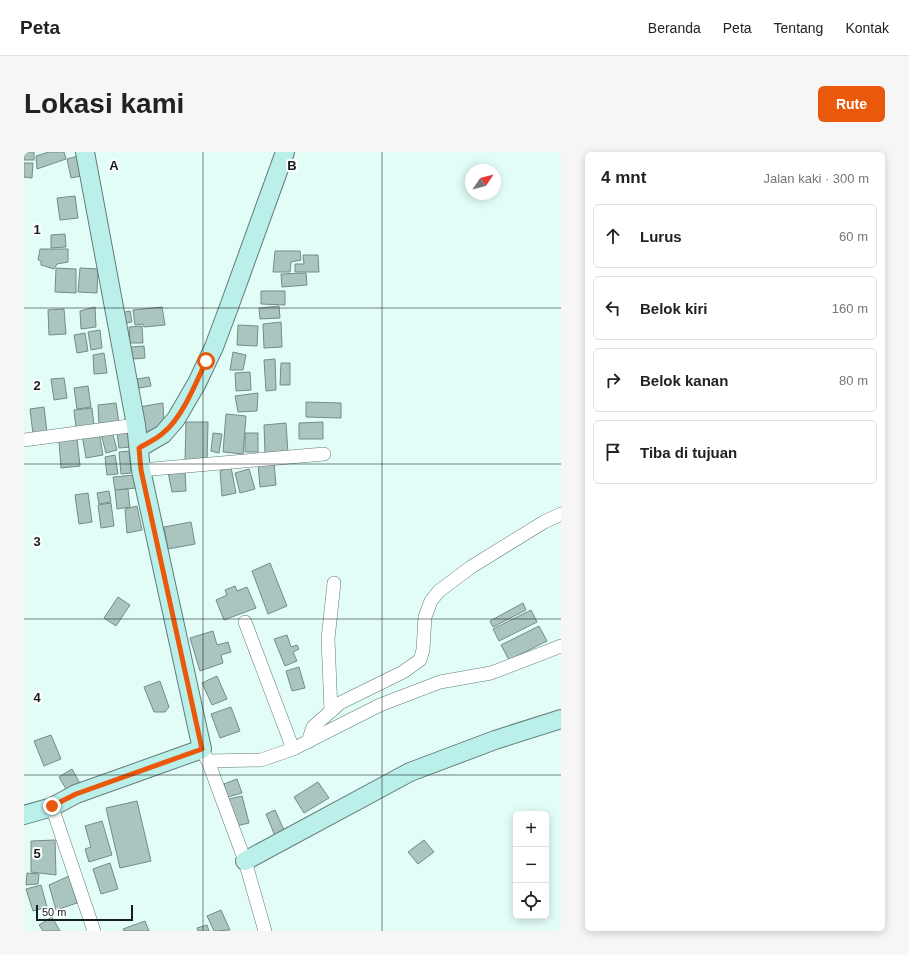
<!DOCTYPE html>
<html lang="id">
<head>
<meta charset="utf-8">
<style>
	:root { --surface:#fff; --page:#f6f6f6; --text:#222; --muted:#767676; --line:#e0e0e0; --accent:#ea580c }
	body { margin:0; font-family:Arial,sans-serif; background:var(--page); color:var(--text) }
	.controls { position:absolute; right:12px; bottom:12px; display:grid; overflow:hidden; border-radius:6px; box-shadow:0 2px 10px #0003 }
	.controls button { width:36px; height:36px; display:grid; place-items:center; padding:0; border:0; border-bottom:1px solid var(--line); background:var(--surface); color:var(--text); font:20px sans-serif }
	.compass { position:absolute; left:441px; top:12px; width:36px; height:36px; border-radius:50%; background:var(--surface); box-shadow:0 2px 10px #0003; rotate:55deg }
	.scale { position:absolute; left:12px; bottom:10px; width:97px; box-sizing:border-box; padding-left:4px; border:2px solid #141e1c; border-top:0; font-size:11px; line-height:14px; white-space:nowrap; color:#141e1c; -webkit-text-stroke:3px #fff; paint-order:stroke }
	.stop { position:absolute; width:12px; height:12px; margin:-9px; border:3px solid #ea580c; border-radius:50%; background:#fff }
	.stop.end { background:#ea580c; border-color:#fff; box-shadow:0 1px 4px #0008 }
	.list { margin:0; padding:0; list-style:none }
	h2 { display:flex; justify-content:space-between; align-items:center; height:52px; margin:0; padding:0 16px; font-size:17px }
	h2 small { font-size:13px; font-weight:400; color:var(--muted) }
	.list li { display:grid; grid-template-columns:26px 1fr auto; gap:12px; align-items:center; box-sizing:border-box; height:64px; margin:0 8px 8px; padding:0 8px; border:1px solid var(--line); border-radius:6px }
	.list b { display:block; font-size:15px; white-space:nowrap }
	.list em { font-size:13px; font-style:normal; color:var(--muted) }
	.icon { flex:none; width:22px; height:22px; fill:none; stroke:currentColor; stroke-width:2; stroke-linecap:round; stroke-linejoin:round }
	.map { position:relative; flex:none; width:537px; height:779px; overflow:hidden; border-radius:6px }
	header { display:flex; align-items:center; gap:24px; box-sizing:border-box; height:56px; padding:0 20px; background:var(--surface); border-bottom:1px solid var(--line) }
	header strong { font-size:19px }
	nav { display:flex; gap:22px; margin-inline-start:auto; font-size:14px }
	.intro { display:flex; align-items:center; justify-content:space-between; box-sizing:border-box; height:96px; padding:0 24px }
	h1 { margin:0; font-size:28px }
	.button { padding:10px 18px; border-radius:6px; background:var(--accent); color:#fff; font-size:14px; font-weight:700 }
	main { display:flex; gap:24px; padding:0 24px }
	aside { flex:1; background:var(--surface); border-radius:6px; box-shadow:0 2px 10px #0003 }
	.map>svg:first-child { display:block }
	.building { fill:#aac4bf; stroke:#748c88 }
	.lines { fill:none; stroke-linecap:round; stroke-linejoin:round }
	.street-casing { stroke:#637b77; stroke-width:14 }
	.secondary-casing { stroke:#637b77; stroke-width:20 }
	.street { stroke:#fff; stroke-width:13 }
	.secondary { stroke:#bbefea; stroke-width:18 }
	.route { stroke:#ea580c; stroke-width:5 }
	.grid { fill:none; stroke:#141e1c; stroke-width:1; stroke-opacity:0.55 }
	.grid-label { font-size:13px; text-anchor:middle; font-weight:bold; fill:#141e1c; stroke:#fff; stroke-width:4; stroke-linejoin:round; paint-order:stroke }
</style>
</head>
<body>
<header>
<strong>Peta</strong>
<nav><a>Beranda</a><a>Peta</a><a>Tentang</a><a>Kontak</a></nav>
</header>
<div class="intro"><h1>Lokasi kami</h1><a class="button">Rute</a></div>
<main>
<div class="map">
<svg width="537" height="779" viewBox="0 0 537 779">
	<rect width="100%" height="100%" fill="#e2fcf8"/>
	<!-- building -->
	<g class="building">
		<rect x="0" y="0" width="10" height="8"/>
		<polygon points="25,0 40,0 42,7 13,17 12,4"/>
		<polygon points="58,3 62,23 47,26 43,7"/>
		<polygon points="0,11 9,11 8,26 0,25"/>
		<polygon points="51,44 54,66 36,68 33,46"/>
		<polygon points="41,82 42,95 27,96 27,83"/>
		<polygon points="16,97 44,97 44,110 33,112 30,117 17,113 17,109 14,108"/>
		<polygon points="251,99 276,99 277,108 267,110 266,120 249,120"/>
		<polygon points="279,103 294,103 295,120 271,120 271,112 280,112"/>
		<polygon points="32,116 52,117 52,141 31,140"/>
		<polygon points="56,116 74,117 73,141 54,140"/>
		<polygon points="282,121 283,133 258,135 257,122"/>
		<polygon points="237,139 261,139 261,153 237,152"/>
		<polygon points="255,154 256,166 236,167 235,156"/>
		<polygon points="71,155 72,175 57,177 56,159"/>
		<polygon points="138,155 141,173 120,175 119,172 111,173 109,158"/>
		<polygon points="40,157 42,182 25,183 24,158"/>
		<polygon points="106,159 108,170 97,172 96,161"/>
		<polygon points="257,170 258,195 240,196 239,172"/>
		<polygon points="214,173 234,174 233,194 213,193"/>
		<polygon points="118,174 119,191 106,191 105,175"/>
		<polygon points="76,178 78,196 67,198 64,180"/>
		<polygon points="61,181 64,199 53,201 50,183"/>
		<polygon points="120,194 121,206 109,207 107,195"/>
		<polygon points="209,200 222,203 219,218 206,218"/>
		<polygon points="80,201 83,221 70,222 69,203"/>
		<polygon points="251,207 252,238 242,239 240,208"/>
		<polygon points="257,211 266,211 266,233 256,233"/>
		<polygon points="226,220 227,238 212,239 211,221"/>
		<polygon points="125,225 127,234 115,236 113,227"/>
		<polygon points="40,226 43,246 30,248 27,227"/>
		<polygon points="64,234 67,255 53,257 50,236"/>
		<polygon points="234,241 233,259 214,260 211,244"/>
		<polygon points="282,250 317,251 317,266 282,265"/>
		<polygon points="92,251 95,271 75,273 74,253"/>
		<polygon points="139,251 140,275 119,285 115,255"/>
		<polygon points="20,255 23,280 9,282 6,257"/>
		<polygon points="68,256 70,274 52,276 50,258"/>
		<polygon points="202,262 222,264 219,302 199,300"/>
		<polygon points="162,270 184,270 183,309 161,309"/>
		<polygon points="299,270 299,287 275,287 275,271"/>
		<polygon points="262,271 264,301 241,302 240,273"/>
		<polygon points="88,279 93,298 82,301 77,282"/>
		<polygon points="75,280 79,303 62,306 58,283"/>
		<polygon points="107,280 108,295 95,296 93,281"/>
		<polygon points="189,281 198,282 195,301 187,299"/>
		<rect x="221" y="281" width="13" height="19"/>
		<polygon points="53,287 56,314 37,316 35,289"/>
		<polygon points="105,299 107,321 97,322 95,300"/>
		<polygon points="91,303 94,322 83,323 81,305"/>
		<polygon points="250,311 252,333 236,335 234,312"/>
		<polygon points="207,315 212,341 198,344 196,319"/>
		<polygon points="225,317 231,337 216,341 211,321"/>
		<polygon points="161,318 162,339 148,340 144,320"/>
		<polygon points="111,323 112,336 91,338 89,325"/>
		<polygon points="104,337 106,355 93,357 91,338"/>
		<polygon points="85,339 87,350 75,352 73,341"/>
		<polygon points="64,341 68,370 55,372 51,343"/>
		<polygon points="87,351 90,374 77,376 74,353"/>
		<polygon points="113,354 118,378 103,381 101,357"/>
		<polygon points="167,370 171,392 144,397 140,375"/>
		<polygon points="246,411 263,454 244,462 228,419"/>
		<polygon points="211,434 213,439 223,435 232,456 200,468 192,448 203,443 201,438"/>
		<polygon points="94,445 106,453 92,474 80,466"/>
		<polygon points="499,451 502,458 469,475 466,469"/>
		<polygon points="507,458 513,470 475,489 469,477"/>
		<polygon points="515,474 523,489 485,508 477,493"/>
		<polygon points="189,479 193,493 204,490 207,500 197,503 199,511 176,519 166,486"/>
		<polygon points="263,483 267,495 273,493 275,497 269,500 273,509 261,514 250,487"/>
		<polygon points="275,515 281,536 268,539 262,519"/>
		<polygon points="193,524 203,547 188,553 178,531"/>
		<polygon points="136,529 145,555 141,560 130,560 120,535"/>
		<polygon points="207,555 216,579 196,586 187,562"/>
		<polygon points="27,583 37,607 20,614 10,589"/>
		<polygon points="48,617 59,637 46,644 35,625"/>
		<polygon points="213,627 218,641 204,645 200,632"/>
		<polygon points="294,630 305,646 280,661 270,645"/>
		<polygon points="218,644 225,671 212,674 205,647"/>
		<polygon points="113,649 127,709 96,716 82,656"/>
		<polygon points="251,658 261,680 251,684 242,662"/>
		<polygon points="78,669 88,703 65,710 61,697 67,695 61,674"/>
		<polygon points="31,688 32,723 7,720 7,689"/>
		<polygon points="400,688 410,700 394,712 384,700"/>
		<polygon points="86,711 94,737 77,742 69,717"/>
		<polygon points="3,721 15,722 14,732 2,733"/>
		<polygon points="45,724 53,751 32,758 25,733"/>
		<polygon points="17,733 23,755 9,759 2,737"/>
		<polygon points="197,758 206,778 190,779 183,764"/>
		<polygon points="28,765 36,779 19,779 15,773"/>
		<polygon points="121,769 125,779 100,779 99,777"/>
		<polygon points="183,773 185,779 174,779 173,776"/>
	</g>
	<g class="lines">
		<!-- street casing -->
		<g class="street-casing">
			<g id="street">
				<polyline points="0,288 112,273"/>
				<polyline points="117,318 300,302"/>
				<polyline points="221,470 269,597"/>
				<polyline points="307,559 304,487 310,431"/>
				<polyline points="284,590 289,575 316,551 379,520 396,508 399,498 401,465 407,449 415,439 447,415 520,370 537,362"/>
				<polyline points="180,602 184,609 221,709 241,779"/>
				<polyline points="184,609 237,608 269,597 356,553 416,530 467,521 537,494"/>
				<polyline points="28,655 70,779"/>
			</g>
		</g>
		<!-- secondary casing -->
		<g class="secondary-casing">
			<g id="secondary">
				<polyline points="115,296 139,282 152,267 173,231 190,195 205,155 261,0"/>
				<polyline points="0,663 28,655 52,642 178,597 117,318 112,273 61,0"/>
				<polyline points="221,709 386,620 471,588 537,567"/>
			</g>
		</g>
		<!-- street -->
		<use href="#street" class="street"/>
		<!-- secondary -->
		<use href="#secondary" class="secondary"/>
	</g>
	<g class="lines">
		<!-- route -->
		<path class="route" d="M 28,654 L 52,642 L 178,597 L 117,318 L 115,296 C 123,291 133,287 139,281 C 158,266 172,231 182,209"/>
	</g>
	<!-- grid -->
	<path class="grid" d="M 179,0 L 179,779M 358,0 L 358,779M 0,156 L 537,156M 0,312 L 537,312M 0,467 L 537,467M 0,623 L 537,623"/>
	<g class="grid-label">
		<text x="90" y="18">A</text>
		<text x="268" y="18">B</text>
		<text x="13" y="82">1</text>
		<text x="13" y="238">2</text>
		<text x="13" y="394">3</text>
		<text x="13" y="550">4</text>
		<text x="13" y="706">5</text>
	</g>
</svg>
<div class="controls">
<button>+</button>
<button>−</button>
<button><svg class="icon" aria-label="locate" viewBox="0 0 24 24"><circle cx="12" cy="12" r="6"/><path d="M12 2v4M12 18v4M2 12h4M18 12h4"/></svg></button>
</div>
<svg class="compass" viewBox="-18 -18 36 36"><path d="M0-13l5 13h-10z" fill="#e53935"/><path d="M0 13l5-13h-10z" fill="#767676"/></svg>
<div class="scale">50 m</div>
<div class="stop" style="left:182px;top:209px"></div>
<div class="stop end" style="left:28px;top:654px"></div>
</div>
<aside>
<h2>4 mnt<small>Jalan kaki · 300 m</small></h2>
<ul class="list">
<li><svg class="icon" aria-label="ahead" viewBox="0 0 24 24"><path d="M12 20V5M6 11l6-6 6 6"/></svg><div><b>Lurus</b></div><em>60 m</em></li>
<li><svg class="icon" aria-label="left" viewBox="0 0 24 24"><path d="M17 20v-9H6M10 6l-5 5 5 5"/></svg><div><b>Belok kiri</b></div><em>160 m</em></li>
<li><svg class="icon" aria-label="right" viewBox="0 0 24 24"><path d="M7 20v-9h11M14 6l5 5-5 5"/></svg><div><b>Belok kanan</b></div><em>80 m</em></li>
<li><svg class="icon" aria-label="arrive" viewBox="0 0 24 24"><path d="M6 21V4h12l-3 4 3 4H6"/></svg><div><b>Tiba di tujuan</b></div></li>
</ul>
</aside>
</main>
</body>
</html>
